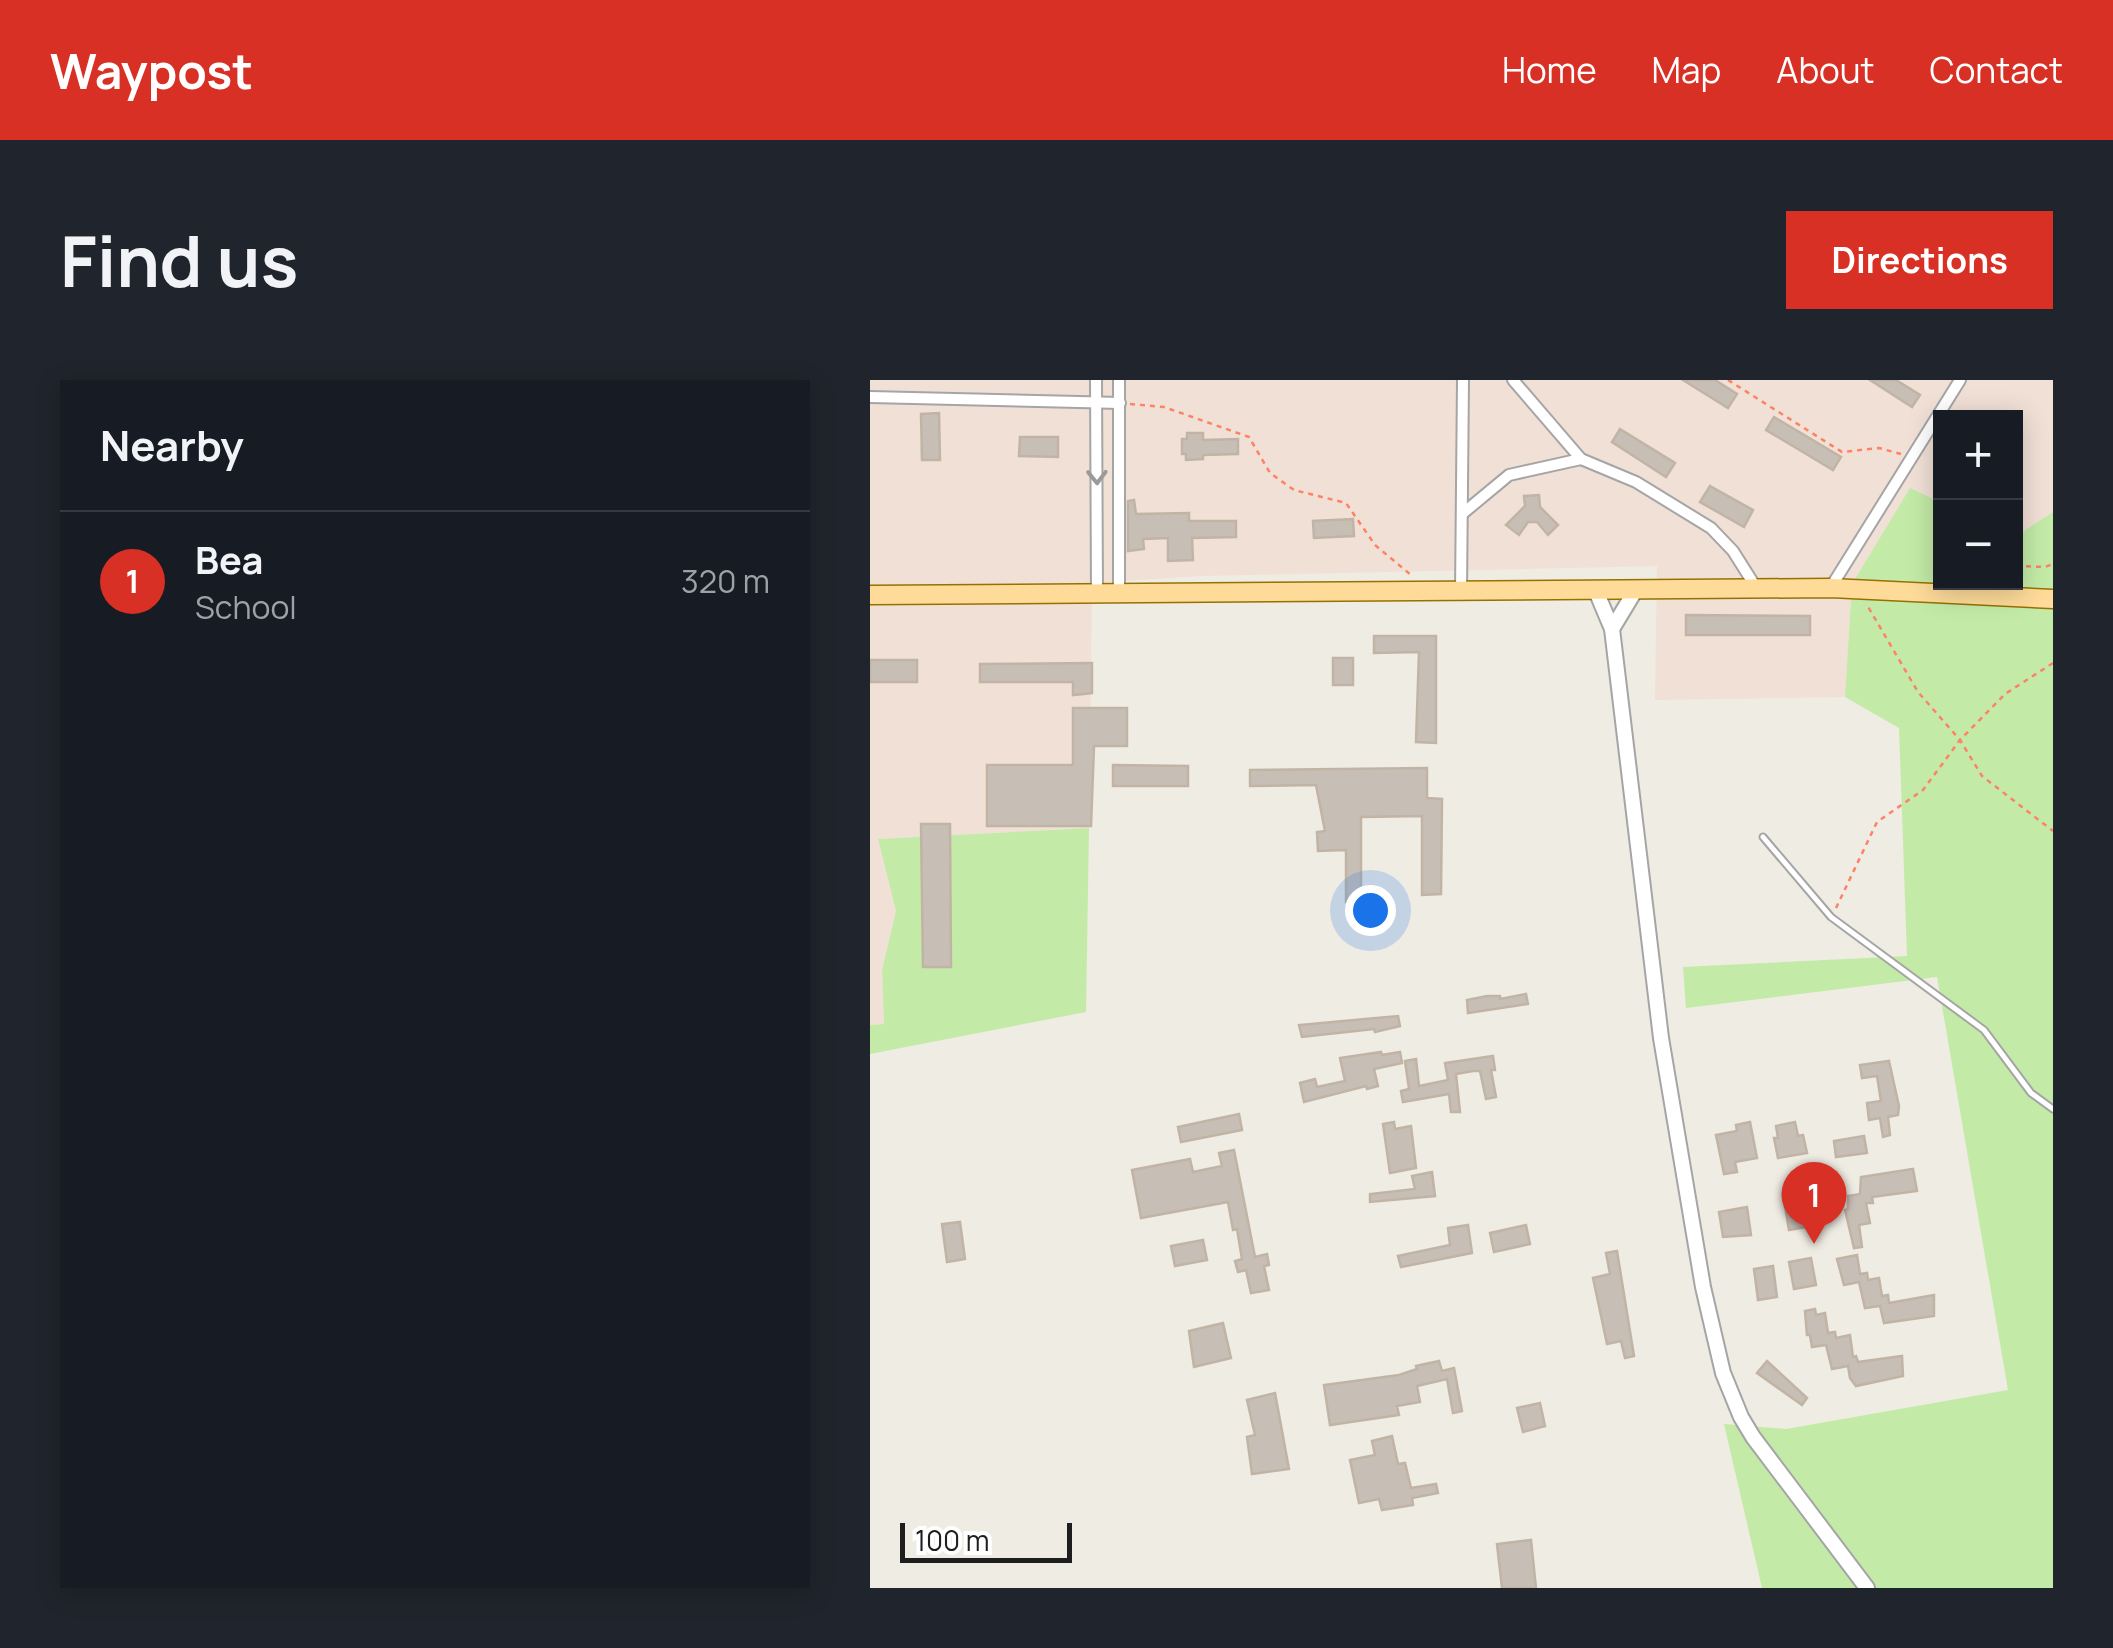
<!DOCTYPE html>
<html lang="en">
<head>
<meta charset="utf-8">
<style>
	:root { --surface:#171b24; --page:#20242c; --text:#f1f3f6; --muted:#9ea1a6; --line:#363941; --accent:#d93025 }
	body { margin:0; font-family:Manrope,sans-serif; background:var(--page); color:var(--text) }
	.controls { position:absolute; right:30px; top:30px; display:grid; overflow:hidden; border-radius:0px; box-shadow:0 5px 25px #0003 }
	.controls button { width:90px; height:90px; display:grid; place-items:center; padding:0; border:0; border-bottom:2px solid var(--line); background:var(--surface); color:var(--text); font:50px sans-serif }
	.scale { position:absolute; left:30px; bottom:25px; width:172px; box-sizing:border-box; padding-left:10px; border:5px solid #1e1e1e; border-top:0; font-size:28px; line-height:35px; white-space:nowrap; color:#1e1e1e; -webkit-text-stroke:8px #fff; paint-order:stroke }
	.you { position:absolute; left:500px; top:530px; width:35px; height:35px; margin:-25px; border:8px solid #fff; border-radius:50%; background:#1a73e8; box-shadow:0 0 0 15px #1a73e833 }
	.badge { display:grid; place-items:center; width:65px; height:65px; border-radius:50%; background:var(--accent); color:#fff; font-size:32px; font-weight:700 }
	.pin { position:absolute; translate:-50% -82px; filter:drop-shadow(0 2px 5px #0008) }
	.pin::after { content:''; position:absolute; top:52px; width:35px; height:30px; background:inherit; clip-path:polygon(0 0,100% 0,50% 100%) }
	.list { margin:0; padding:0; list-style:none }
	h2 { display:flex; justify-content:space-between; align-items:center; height:130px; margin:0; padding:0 40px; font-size:42px }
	h2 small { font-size:32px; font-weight:400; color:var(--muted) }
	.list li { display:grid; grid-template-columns:65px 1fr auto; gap:30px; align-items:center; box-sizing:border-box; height:140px; padding:0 40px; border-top:2px solid var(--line) }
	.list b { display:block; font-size:38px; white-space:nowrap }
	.list p { margin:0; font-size:32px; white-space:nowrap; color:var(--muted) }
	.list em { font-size:32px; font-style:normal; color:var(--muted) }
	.map { position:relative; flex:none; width:1183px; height:1208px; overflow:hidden; border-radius:0px }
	header { display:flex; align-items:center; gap:60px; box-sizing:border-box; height:140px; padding:0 50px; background:var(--accent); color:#fff }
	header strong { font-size:48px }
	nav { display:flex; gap:55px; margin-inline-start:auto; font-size:35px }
	.intro { display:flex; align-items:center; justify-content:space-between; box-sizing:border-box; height:240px; padding:0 60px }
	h1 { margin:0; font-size:70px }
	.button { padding:25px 45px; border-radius:0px; background:var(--accent); color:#fff; font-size:35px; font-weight:700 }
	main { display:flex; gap:60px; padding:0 60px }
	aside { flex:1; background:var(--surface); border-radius:0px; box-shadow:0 5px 25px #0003 }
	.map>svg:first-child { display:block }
	.military { fill:#f1e0d6 }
	.grass { fill:#c3eba7 }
	.building { fill:#c7bfb6; stroke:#c1b4a5; stroke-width:2.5 }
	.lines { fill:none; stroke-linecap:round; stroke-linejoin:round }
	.service-casing { stroke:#a5a5a5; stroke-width:9 }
	.minor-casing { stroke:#a5a5a5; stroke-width:14 }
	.tertiary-casing { stroke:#a5a5a5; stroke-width:18 }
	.primary-casing { stroke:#977100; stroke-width:21 }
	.path { stroke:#fd8266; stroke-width:2.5; stroke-dasharray:5 5; stroke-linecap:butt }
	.service { stroke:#fff; stroke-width:5 }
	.minor { stroke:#fff; stroke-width:10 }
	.tertiary { stroke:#fff; stroke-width:14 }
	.primary { stroke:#fedb99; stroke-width:18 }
	.oneway { stroke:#9a9a9a }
</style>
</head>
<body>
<header>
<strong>Waypost</strong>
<nav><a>Home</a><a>Map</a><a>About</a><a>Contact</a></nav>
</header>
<div class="intro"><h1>Find us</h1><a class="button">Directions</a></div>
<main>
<aside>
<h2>Nearby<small></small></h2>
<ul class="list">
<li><span class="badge">1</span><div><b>Bea</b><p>School</p></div><em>320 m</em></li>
</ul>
</aside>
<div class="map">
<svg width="1183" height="1208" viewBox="0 0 1183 1208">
	<rect width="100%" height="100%" fill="#efece3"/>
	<!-- military -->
	<polygon class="military" points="0,0 1183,0 1183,132 1146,156 1146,38 1070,38 1070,122 1040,109 982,204 975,317 785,320 787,186 332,196 222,203 219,448 8,459 26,531 12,590 14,644 0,645"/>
	<!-- grass -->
	<g class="grass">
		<polygon points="1040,108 1070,122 1070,202 1146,202 1146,156 1183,132 1183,1208 892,1208 854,1044 916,1049 1138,1010 1067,597 816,628 813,587 1037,576 1029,348 975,317 982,204"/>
		<polygon points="219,448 216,632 0,674 0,645 14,644 12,590 26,531 8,459"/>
	</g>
	<!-- building -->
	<g class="building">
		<polygon points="813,0 845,0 867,14 858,28"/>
		<polygon points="1000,0 1026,0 1050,15 1042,27"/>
		<polygon points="69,33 70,80 52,80 51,34"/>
		<polygon points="904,37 971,77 963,90 896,50"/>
		<polygon points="750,49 805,83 796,97 742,62"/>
		<polygon points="317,53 333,53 333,60 368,59 368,74 333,75 333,79 316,80 316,74 312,74 312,59 317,59"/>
		<polygon points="150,57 188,57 188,77 149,76"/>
		<polygon points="840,106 883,130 874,147 830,122"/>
		<polygon points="669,115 670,127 688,145 678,155 667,142 658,142 649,155 636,145 655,126 654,116"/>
		<polygon points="264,120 266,134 319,133 319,141 366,141 366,157 322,158 323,180 298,181 298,158 273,159 274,169 258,171 258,121"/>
		<polygon points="483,139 484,156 444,158 443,141"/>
		<polygon points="816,235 940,236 940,255 816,255"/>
		<polygon points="504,256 566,256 566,363 546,362 549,272 504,273"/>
		<rect x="463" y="278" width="20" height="27"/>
		<rect x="0" y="280" width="47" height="22"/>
		<polygon points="222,283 222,313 203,315 203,302 110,302 110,284"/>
		<polygon points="203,328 257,328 257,366 224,366 221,446 117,446 117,385 203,385"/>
		<polygon points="243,385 318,386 318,406 243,406"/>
		<polygon points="557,388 557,418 572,419 571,514 552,515 552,436 491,437 491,521 476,522 476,470 448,471 447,452 455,451 446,405 380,406 380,390"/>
		<polygon points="51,444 80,444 81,587 53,587"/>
		<polygon points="656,614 658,624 598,633 597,620 617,616 630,616 630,619"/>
		<polygon points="528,636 530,646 505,652 504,649 432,657 429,645"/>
		<polygon points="511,672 512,675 530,672 532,683 504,689 508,706 497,709 496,706 434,722 430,703 445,699 447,707 475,701 470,678"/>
		<polygon points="623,676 625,690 621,690 626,717 616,719 610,691 603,691 586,694 590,732 581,732 579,714 533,722 531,711 539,709 535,681 546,679 549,706 578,700 575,683"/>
		<polygon points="1019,681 1029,726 1028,735 1018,737 1020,755 1013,757 1010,738 999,740 997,723 1011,721 1007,696 992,698 990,685"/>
		<polygon points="369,734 372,750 311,762 308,747"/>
		<polygon points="524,742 525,749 541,746 546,788 520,793 513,744"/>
		<polygon points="880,742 887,778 865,782 867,792 854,794 846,755 867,751 866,745"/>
		<polygon points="925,742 928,756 933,755 937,773 908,778 904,758 908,758 906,746"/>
		<polygon points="994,756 997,773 966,777 964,761"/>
		<polygon points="364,770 385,877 397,874 399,885 394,886 399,910 381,913 376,890 368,892 365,881 372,879 367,849 363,850 358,822 271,838 262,790 320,779 323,792 352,786 349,773"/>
		<polygon points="1043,789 1047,811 1002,817 1003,823 996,823 1000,843 989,845 992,867 984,868 975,830 978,829 978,816 990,814 991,797"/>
		<polygon points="562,792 565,816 500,822 500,814 545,809 542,796"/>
		<polygon points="938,822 942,846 919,850 915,826"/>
		<polygon points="877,827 881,855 853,857 849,832"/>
		<polygon points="90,842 95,879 77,882 72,844"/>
		<polygon points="598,845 602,873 531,887 528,876 580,865 578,848"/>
		<polygon points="656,845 660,864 624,872 620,853"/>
		<polygon points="333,860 337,880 305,886 301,866"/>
		<polygon points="747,871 764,976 755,978 751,961 737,964 723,898 740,894 736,873"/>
		<polygon points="987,875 990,894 997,893 998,900 1009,898 1012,916 1018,915 1019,923 1064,915 1064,936 1014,943 1010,926 995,928 989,902 974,905 967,879"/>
		<polygon points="941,878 946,905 924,909 919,882"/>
		<polygon points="903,886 907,917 888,920 884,889"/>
		<polygon points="945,929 946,935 955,933 958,953 965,952 966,958 980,955 983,977 986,976 988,982 1032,976 1033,996 986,1006 980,998 978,986 962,989 956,965 942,967 940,955 937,955 935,931"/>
		<polygon points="353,943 361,978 324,987 319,951"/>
		<polygon points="569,981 572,991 584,988 592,1031 583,1033 577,999 547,1006 550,1022 527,1026 529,1035 460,1045 454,1005 529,995 547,989 546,986"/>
		<polygon points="897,981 937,1018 932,1025 887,993"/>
		<polygon points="405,1013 419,1089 382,1094 377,1057 385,1055 377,1020"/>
		<polygon points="670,1023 675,1046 653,1052 647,1028"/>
		<polygon points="522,1056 528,1084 535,1083 541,1108 566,1104 568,1113 542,1118 543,1125 512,1130 509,1119 489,1123 480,1080 505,1075 502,1061"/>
		<polygon points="661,1160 666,1208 632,1208 627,1164"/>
	</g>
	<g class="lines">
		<!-- service casing -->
		<g class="service-casing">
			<polyline id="service" points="893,457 961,537 1114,650 1161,713 1183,729"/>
		</g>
		<!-- minor casing -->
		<g class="minor-casing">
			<g id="minor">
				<polyline points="226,0 227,213"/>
				<polyline points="643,0 711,79 766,102 841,148 863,171 887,209"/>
				<polyline points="0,17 250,23"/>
				<polyline points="592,134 639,95 711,79"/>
				<polyline points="961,207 1090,0"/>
				<polyline points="249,213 249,0"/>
				<polyline points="591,213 593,0"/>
			</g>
		</g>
		<!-- tertiary casing -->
		<g class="tertiary-casing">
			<g id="tertiary">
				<polyline points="726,211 742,249 791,658 833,907 853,993 871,1037 883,1057 997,1208"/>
				<polyline points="742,249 765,211"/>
			</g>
		</g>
		<!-- primary casing -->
		<g class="primary-casing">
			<polyline id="primary" points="0,215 961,208 1183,219"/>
		</g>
		<!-- path -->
		<g class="path">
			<polyline points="858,0 972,72 1009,68 1031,74"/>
			<polyline points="260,24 294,27 379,57 400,93 424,110 476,123 505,165 541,195"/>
			<polyline points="1146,186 1175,187 1183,184"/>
			<polyline points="1183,283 1135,314 1090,360 1112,396 1183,451"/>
			<polyline points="966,528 1007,442 1053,410 1090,360 1048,312 997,225"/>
		</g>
		<!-- service -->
		<use href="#service" class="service"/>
		<!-- minor -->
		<use href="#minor" class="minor"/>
		<!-- tertiary -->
		<use href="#tertiary" class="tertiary"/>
		<!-- primary -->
		<use href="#primary" class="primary"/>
	</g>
	<!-- one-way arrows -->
	<defs><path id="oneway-chevron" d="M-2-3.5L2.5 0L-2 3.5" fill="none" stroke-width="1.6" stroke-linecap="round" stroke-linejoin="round" transform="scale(2.5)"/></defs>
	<use class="oneway" href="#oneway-chevron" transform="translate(227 97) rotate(89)"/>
</svg>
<div class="controls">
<button>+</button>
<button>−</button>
</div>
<div class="scale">100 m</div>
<div class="you"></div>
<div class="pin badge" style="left:944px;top:864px">1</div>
</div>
</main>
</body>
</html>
